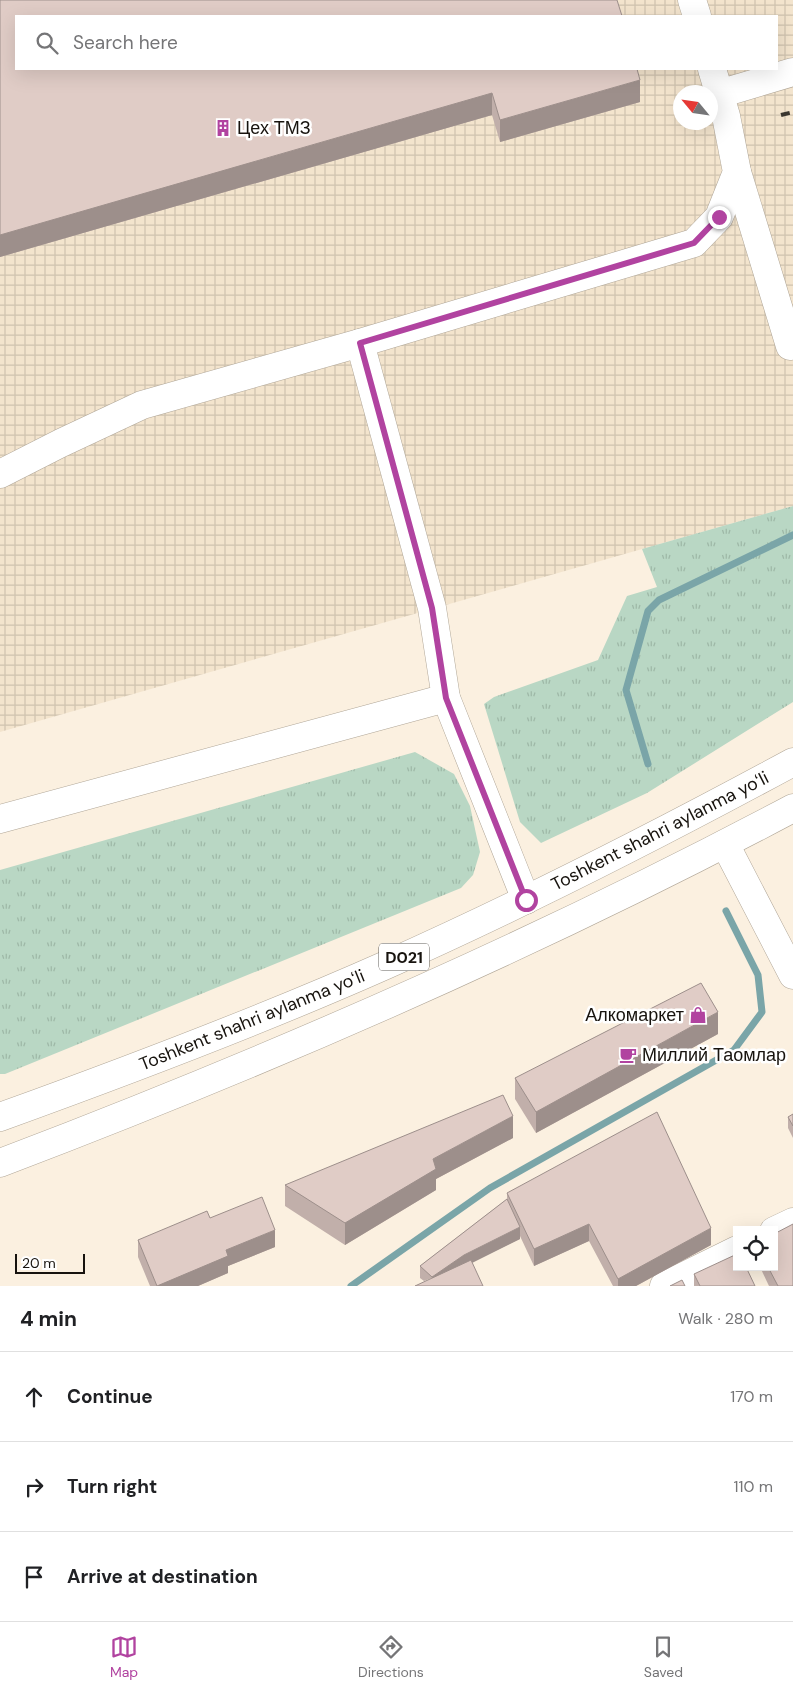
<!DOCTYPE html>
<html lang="en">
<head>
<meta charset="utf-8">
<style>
	:root { --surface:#fff; --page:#f2f2f2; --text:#202124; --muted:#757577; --line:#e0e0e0; --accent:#b143a0 }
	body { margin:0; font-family:"DM Sans",sans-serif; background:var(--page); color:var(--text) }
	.controls { position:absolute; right:15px; bottom:15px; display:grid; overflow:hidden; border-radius:0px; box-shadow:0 5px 20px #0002 }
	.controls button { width:45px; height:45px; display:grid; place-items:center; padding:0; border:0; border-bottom:1px solid var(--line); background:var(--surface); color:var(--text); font:25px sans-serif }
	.compass { position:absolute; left:673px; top:85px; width:45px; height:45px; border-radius:50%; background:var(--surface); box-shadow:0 5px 20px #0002; rotate:299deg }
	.scale { position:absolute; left:15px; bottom:12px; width:70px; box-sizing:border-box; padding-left:5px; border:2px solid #17130e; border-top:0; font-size:14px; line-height:18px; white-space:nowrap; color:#17130e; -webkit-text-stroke:4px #fff; paint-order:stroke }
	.stop { position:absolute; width:15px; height:15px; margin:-11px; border:4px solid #b143a0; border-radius:50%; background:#fff }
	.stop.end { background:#b143a0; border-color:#fff; box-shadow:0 1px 5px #0008 }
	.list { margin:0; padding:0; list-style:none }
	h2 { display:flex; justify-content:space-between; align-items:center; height:65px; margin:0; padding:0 20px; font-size:21px }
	h2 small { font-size:16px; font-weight:400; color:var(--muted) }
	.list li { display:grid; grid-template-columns:32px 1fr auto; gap:15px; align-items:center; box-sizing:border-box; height:90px; padding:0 20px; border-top:1px solid var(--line) }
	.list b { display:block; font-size:19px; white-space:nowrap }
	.list em { font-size:16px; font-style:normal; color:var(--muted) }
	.icon { flex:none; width:28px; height:28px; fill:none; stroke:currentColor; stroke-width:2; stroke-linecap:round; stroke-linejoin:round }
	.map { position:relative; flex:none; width:793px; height:1286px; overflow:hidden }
	.search { position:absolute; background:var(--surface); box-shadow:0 5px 20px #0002; left:15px; right:15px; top:15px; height:55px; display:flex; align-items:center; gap:12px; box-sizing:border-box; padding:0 18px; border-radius:0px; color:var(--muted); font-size:19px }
	.sheet { height:335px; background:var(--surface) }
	nav { display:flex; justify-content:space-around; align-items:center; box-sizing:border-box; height:70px; border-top:1px solid var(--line); background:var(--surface); font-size:14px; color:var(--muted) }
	nav a { display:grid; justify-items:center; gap:2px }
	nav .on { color:var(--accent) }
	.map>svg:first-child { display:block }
	.industrial { fill:url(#industrial-grid); fill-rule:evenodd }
	.grass { fill:url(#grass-tufts) }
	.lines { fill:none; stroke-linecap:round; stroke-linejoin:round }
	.stream { stroke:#7aa5a8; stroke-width:7 }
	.minor-casing { stroke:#b0a697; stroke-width:29 }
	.highway-casing { stroke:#b0a697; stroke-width:29 }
	.minor { stroke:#fff; stroke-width:28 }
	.highway { stroke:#fff; stroke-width:28 }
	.rail { stroke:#3b362f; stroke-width:4; stroke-dasharray:9 9; stroke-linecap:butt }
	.wall { fill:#c1afaa }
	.shaded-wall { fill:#9d8f8b }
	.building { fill:#e0ccc6; stroke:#9d8f8b }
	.route { stroke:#b143a0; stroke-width:6 }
	.labels { text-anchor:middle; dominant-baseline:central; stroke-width:5; stroke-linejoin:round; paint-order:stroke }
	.shield { fill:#fff; stroke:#5d5a56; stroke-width:1 }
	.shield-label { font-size:16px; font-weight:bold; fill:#17130e }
	.poi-label { font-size:18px; fill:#17130e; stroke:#fff; text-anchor:start }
	.street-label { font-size:18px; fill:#17130e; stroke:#fff }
</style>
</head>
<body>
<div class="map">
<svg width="793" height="1286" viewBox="0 0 793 1286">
	<defs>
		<pattern id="industrial-grid" width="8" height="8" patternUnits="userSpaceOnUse" patternTransform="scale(1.25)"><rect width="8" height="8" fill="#f3e4cd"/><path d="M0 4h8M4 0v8" fill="none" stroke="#d0c3af"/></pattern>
		<pattern id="grass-tufts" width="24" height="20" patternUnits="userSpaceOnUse" patternTransform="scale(1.25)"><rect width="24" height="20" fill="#b9d7c4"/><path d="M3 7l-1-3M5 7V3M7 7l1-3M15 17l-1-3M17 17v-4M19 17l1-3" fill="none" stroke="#9eb8a7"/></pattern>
	</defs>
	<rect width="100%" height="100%" fill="#fbf0e0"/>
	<!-- industrial -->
	<path class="industrial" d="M 0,0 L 793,0 L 793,506 L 0,732 ZM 16,16 L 777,16 L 777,69 L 16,69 ZM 680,92 L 710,92 L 710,122 L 680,122 Z"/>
	<!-- grass -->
	<g class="grass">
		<polygon points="793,506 793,702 647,793 541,843 520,822 484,704 494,697 598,660 627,596 657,587 642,549"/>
		<polygon points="415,752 454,774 470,806 480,852 473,875 461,888 5,1074 0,1074 0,870"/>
	</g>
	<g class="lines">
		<!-- stream -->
		<g class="stream">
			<polyline points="648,764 626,690 648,611 659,600 793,535"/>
			<polyline points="351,1286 490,1188 734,1050 762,1012 758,975 726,911"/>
		</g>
		<!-- minor casing -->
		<g class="minor-casing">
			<g id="minor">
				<polyline points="692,0 697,16"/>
				<polyline points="719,94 793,72"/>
				<polyline points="737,172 790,346 793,345"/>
				<polyline points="360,343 432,608 446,698 526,900"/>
				<polyline points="0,474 61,443 142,405 360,343 694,243 719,217 737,172 726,116 712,69"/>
				<polyline points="0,819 446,698"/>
				<polyline points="725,844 793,975"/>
				<polyline points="774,1231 793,1222"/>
				<polyline points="664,1286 737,1250"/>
			</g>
		</g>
		<!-- highway casing -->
		<g class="highway-casing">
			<g id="highway">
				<path d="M 0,1117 C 130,1070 260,1021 386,965 C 525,903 660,834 793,762"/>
				<path d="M 0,1163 C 271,1060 537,944 793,808"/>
			</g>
		</g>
		<!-- minor -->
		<use href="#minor" class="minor"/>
		<!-- highway -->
		<use href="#highway" class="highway"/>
		<!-- rail -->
		<polyline class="rail" points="781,115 793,112"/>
	</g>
	<!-- wall -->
	<g class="wall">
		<polygon points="0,0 640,102 500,142 492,115 0,257"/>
		<polygon points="718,1034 536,1133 515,1099 515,1078"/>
		<polygon points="793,1114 793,1138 788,1128 788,1117"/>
		<polygon points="513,1138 436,1179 436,1190 345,1245 285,1206 285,1185"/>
		<polygon points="507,1193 711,1245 636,1286 613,1286 589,1241 534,1266 520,1236 520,1239 472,1262 424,1281 420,1278 420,1266 507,1199"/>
		<polygon points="210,1218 275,1247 228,1266 228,1273 198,1286 150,1286 138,1257 138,1240"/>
		<polygon points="760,1267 774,1267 793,1286 769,1286"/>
		<polygon points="694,1274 755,1286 694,1286"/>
	</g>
	<!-- shaded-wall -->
	<g class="shaded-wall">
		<polygon points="640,80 640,102 500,142 500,120"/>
		<polygon points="492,93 492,115 0,257 0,235"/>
		<polygon points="718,1012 718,1034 536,1133 536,1112"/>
		<polygon points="513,1116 513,1138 436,1179 436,1190 345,1245 345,1223 433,1159"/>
		<polygon points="589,1224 589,1241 534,1266 534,1249"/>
		<polygon points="520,1227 520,1239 464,1267 432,1286 432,1277 464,1255"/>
		<polygon points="711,1228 711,1245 636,1286 618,1286 618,1279"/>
		<polygon points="275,1230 275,1247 228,1266 228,1273 198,1286 157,1286 226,1250"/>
	</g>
	<!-- building -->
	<g class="building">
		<polygon points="0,0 617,0 622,16 16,16 16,69 637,69 640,80 500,120 492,93 0,235"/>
		<polygon points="701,983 718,1012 536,1112 515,1078"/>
		<polygon points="503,1095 513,1116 433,1159 436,1169 345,1223 285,1185"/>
		<polygon points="657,1112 711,1228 618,1279 589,1224 534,1249 507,1193"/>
		<polygon points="793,1114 793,1126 788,1117"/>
		<polygon points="262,1197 275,1230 226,1250 228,1256 157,1286 138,1240 207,1211 210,1218"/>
		<polygon points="507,1199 520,1227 464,1255 432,1277 420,1266"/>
		<polygon points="793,1224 793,1286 778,1286 768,1267 774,1267 774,1234"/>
		<polygon points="737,1254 737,1267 746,1267 755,1286 700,1286 694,1274"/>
		<polygon points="471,1260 483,1286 415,1286"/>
		<polygon points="682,1280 685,1286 670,1286"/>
	</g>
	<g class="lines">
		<!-- route -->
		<polyline class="route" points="526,900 446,698 432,608 360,343 694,243 719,217"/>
	</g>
	<!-- icons -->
	<defs>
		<g id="building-bare" transform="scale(1.35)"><path d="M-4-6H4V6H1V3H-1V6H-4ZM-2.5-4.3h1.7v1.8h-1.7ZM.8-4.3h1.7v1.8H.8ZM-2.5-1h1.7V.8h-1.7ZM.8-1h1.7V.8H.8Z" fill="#b143a0" stroke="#fff" stroke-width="2.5" paint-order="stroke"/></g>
		<g id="shop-bare" transform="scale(1.35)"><path d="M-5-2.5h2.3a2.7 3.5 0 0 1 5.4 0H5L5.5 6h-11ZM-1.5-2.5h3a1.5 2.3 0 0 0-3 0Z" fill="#b143a0" stroke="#fff" stroke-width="2.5" paint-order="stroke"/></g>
		<g id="cafe-bare" transform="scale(1.35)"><path d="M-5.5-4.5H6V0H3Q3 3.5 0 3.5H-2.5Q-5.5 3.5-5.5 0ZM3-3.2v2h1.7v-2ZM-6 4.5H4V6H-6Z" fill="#b143a0" stroke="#fff" stroke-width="2.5" paint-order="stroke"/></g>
	</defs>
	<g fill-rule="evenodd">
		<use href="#building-bare" x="223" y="128"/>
		<use href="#shop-bare" x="698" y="1015"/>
		<use href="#cafe-bare" x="628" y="1055"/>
	</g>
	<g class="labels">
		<!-- shield labels -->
		<rect class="shield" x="379" y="943.5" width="50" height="27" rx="4"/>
		<g class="shield-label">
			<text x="404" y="957">D021</text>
		</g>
		<!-- poi labels -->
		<g class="poi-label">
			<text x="237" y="128">Цех ТМЗ</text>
			<text x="684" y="1015" text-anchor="end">Алкомаркет</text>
			<text x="642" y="1055">Миллий Таомлар</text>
		</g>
		<!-- street labels -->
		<g class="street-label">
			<text transform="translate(660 831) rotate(-27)">Toshkent shahri aylanma yoʻli</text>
			<text transform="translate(252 1020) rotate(-22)">Toshkent shahri aylanma yoʻli</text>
		</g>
	</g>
</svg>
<div class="controls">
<button><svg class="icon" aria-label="locate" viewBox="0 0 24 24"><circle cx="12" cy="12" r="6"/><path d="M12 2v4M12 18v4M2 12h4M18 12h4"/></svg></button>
</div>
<svg class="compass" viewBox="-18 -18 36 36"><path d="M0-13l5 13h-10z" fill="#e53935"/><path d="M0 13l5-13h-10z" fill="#757577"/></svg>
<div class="scale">20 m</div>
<div class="stop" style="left:526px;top:900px"></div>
<div class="stop end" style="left:719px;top:217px"></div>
<div class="search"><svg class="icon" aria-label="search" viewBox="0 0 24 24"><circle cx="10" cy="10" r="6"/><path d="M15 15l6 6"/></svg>Search here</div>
</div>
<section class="sheet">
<h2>4 min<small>Walk · 280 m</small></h2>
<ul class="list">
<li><svg class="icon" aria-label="ahead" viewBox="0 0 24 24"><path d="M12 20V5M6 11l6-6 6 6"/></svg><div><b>Continue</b></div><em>170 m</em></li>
<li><svg class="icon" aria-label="right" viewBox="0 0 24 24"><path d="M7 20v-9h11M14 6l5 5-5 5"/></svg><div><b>Turn right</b></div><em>110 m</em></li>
<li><svg class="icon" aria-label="arrive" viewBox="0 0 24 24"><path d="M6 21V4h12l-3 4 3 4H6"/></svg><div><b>Arrive at destination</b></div></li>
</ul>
</section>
<nav>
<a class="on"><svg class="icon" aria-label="map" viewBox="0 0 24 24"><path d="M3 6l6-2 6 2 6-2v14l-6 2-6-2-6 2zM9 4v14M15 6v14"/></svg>Map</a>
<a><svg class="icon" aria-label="directions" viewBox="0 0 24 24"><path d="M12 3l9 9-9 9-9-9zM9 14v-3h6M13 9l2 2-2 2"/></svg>Directions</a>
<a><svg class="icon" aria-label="saved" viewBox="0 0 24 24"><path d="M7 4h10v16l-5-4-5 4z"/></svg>Saved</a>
</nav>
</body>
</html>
